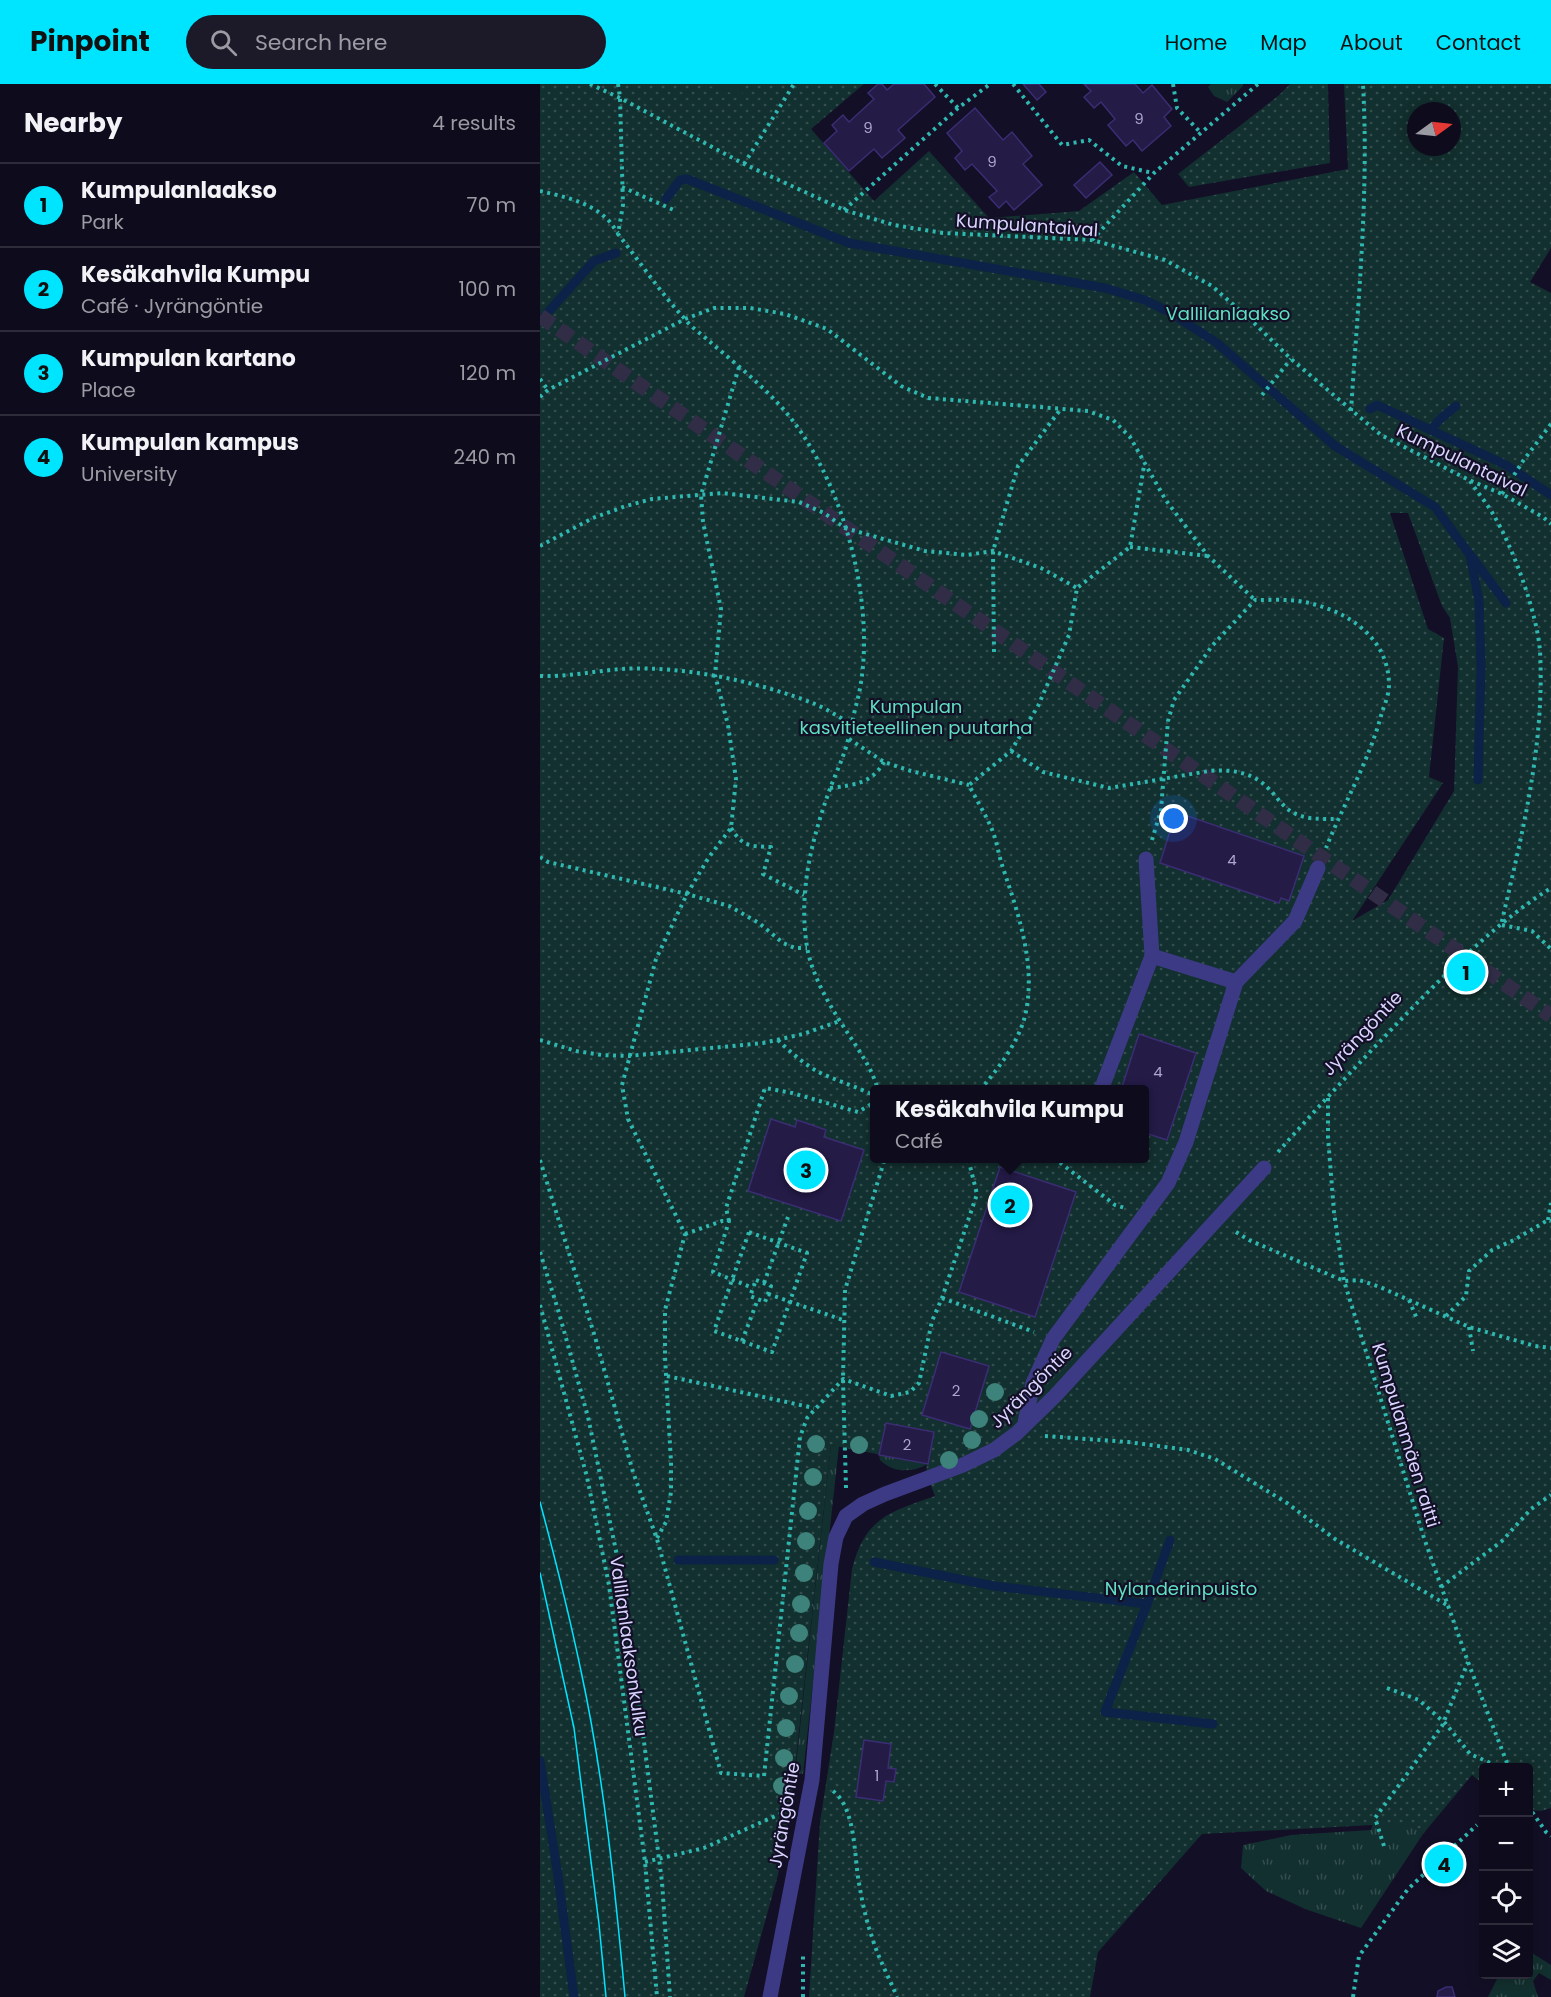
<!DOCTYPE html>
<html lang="en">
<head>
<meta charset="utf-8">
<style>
	:root { --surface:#0e0b1c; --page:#1c1929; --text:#f1f3f6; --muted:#9b9ba3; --line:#2e2b3b; --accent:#00e5ff }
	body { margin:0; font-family:Poppins,sans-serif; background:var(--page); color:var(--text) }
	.controls { position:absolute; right:18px; bottom:18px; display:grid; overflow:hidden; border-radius:6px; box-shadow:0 3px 15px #0003 }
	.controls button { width:54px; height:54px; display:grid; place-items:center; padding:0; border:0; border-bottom:2px solid var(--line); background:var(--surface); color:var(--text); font:30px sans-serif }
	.compass { position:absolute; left:867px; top:18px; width:54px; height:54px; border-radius:50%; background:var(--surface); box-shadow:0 3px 15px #0003; rotate:75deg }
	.you { position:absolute; left:634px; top:735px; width:21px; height:21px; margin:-15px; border:4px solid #fff; border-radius:50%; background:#1a73e8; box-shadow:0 0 0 9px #1a73e833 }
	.badge { display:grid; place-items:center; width:39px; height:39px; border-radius:50%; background:var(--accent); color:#111; font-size:20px; font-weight:700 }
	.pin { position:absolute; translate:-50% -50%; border:3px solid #fff; box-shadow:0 2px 6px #0006 }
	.popup { position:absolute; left:330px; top:1001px; width:279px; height:78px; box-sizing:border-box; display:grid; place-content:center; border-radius:6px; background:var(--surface); filter:drop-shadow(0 2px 4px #0005); font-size:20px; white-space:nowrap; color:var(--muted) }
	.popup b { font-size:22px; color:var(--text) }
	.popup::after { content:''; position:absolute; left:50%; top:100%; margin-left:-12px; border:12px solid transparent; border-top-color:var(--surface) }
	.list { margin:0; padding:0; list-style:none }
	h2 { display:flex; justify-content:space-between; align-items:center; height:78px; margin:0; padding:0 24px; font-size:26px }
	h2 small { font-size:20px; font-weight:400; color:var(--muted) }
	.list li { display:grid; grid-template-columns:39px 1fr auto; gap:18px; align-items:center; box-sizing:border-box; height:84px; padding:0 24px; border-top:2px solid var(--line) }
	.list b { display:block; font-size:22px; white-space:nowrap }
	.list p { margin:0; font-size:20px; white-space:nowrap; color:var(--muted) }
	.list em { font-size:20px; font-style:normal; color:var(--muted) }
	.icon { flex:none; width:33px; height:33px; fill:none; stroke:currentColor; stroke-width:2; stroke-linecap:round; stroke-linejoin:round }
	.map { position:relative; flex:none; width:1011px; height:1913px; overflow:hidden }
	header { display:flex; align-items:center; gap:36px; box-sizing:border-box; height:84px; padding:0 30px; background:var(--accent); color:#111 }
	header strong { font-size:28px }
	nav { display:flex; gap:33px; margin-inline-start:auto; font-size:21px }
	.search { width:420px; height:54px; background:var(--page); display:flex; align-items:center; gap:15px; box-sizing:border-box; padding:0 21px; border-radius:33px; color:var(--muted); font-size:22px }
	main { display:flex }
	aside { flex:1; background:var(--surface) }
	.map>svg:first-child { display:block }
	.grass { fill:url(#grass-tufts) }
	.park { fill:url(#park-dots); fill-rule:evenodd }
	.pitch { fill:#12302f }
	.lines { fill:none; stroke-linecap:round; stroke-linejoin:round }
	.stream { stroke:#0c2248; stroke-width:9 }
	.building { fill:#241b47; stroke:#3b2d73; stroke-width:1.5 }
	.minor-tunnel { stroke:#312d47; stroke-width:15; stroke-dasharray:15 8; stroke-linecap:butt }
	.path { stroke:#2fb8b0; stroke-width:4; stroke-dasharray:3 4.5; stroke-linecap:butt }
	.minor { stroke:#3d3a85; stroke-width:15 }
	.tram { stroke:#00e5ff; stroke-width:1.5 }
	.tree { fill:#3d827b }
	.labels { text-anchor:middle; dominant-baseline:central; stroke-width:4.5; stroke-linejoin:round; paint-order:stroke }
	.number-label { font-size:15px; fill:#aca6d1 }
	.street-label { font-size:18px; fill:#d9d4ff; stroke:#130f26 }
	.park-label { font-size:18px; fill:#5fe0c0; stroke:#130f26 }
</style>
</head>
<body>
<header>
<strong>Pinpoint</strong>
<div class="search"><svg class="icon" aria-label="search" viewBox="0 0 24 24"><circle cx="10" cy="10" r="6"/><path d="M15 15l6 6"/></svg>Search here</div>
<nav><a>Home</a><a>Map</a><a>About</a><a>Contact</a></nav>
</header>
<main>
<aside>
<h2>Nearby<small>4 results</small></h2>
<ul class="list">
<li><span class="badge">1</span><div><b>Kumpulanlaakso</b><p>Park</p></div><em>70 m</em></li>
<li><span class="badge">2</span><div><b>Kesäkahvila Kumpu</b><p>Café · Jyrängöntie</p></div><em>100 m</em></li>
<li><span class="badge">3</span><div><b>Kumpulan kartano</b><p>Place</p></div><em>120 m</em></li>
<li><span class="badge">4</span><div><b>Kumpulan kampus</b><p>University</p></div><em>240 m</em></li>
</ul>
</aside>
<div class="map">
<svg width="1011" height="1913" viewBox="0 0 1011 1913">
	<defs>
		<pattern id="grass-tufts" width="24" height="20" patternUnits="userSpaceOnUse" patternTransform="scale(1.5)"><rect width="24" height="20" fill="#12302f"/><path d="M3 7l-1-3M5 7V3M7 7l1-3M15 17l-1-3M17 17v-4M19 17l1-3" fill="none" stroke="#344d4e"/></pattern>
		<pattern id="park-dots" width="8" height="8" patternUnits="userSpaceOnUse" patternTransform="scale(1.5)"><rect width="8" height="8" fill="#12302f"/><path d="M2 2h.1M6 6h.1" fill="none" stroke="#344d4e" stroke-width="1.8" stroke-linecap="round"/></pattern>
	</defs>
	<rect width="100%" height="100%" fill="#130f26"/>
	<!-- grass -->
	<g class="grass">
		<polygon points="671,0 703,0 703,2 687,18 674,12 668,3"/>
		<polygon points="291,1361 299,1362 263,1690 255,1689"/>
		<path d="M 339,1371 L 388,1380 C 372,1389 353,1389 340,1376 Z"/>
		<polygon points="838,1723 871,1739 883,1750 821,1844 765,1825 726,1807 701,1784 703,1761 751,1751 831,1746"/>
		<polygon points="989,1867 1011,1881 1011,1896 999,1889 993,1897 998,1913 948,1913 959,1891 988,1890"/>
	</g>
	<!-- park -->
	<g class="park">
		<path d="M 0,0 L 324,0 L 271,45 L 334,117 L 389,67 L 449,134 L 539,127 L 594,88 L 622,121 L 808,85 L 804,0 L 1011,0 L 1011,164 L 990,198 L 1011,209 L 1011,1724 L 1001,1727 L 989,1726 L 988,1684 L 944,1684 L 943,1700 L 932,1691 L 883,1750 L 870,1739 L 662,1750 L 558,1868 L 550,1913 L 269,1913 L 280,1738 L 294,1648 L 312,1485 C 325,1434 349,1428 395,1412 L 386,1389 L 387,1380 L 291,1361 L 251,1719 L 238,1791 L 204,1913 L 0,1913 ZM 876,27 L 912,27 L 912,63 L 876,63 ZM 850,429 L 868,429 L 902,522 L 910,534 L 918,583 L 914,707 L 848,816 L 812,837 L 903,699 L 889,693 L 904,554 L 888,545 ZM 335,1006 L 605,1006 L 605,1074 L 335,1074 Z"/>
		<polygon points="750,0 788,0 790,79 649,103 638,90 738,12"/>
	</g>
	<!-- pitch -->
	<polygon class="pitch" points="163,0 205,0 201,12"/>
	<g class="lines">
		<!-- stream -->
		<g class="stream">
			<polyline points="126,115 140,96 147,95 309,159 565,204 605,216 631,229 677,259 795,362 895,423 930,471 939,517 941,583 938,696"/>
			<polyline points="0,237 54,177 76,169"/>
			<polyline points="830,325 837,321 966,381 1011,411"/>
			<polyline points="891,346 899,336 916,322"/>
			<polyline points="932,473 966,519"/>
			<polyline points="138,1476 234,1476"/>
			<polyline points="334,1478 454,1502 607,1520 565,1628 673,1640"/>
			<polyline points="607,1520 630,1456"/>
			<polyline points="0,1677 18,1792 34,1913"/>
		</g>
	</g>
	<!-- building -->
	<g class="building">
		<polygon points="338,0 342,0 347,6 354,0 384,0 395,13 358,46 365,54 342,74 334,65 309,87 284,59 297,47 292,41 303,31 309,38 334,15 328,9"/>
		<polygon points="483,0 499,0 506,8 497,16"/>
		<polygon points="544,0 595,0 603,9 612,1 632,25 624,33 631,42 602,67 593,56 586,62 568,41 575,35 561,18 554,24 544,13 551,7"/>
		<polygon points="435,24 463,56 472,48 492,72 483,80 502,101 474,126 466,117 459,124 449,113 457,107 432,80 425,86 415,74 422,67 407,49"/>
		<polygon points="560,78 572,91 546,114 534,101"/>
		<polygon points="636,728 764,772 749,817 741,814 739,819 620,779"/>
		<polygon points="599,950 656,969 627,1056 605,1049 605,1006 581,1006"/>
		<polygon points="231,1035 255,1043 257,1036 272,1041 286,1046 284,1053 324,1066 301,1137 208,1107"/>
		<polygon points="460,1083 536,1108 495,1233 419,1208"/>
		<polygon points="401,1268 449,1282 430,1345 382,1331"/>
		<polygon points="346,1339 394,1348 388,1380 339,1371"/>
		<polygon points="324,1656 351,1660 348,1684 356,1685 354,1698 346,1697 343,1717 316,1713"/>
		<polygon points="906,1903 912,1903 915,1913 897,1913 898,1907"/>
	</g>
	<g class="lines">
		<!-- minor-tunnel -->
		<polyline class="minor-tunnel" points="0,232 1011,932"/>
		<!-- path -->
		<g class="path">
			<polyline points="50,0 80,14 204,80 304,126 354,141 403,149 552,156 625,176 672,202 713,238 751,275 841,351 929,396 962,410 1003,433 1011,440"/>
			<path d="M 78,0 L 80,14 L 83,121 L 78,150 C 100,178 120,208 144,234 C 151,243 161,250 169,257 C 198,282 230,307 253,337 C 307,408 339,532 317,618 C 313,631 312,644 308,656 C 304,672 297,687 291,702 C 272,754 258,807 267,863 C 273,896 293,927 311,954 C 322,971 333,987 338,1006"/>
			<polyline points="395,0 418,24"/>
			<polyline points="473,0 522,61 549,56 582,82 613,89"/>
			<polyline points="633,0 637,24 661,49"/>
			<polyline points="204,80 254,0"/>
			<polyline points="82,103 136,127"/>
			<path d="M 0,107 C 22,112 49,118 66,134 C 71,138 74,144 78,149"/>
			<polyline points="304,126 418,24 450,0"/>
			<polyline points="552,156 614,89 718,0"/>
			<polyline points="0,295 8,306"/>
			<polyline points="722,311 751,275"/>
			<polyline points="0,313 8,306 145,235 174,224 210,224 245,230 287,245 361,302 388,314 548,327 573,336 590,353 625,415 668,472 715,516"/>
			<path d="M 811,327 C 818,218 829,109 823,0"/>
			<path d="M 930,397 C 937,408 946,418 953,430 C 973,463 997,529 1000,567 C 1005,660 982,751 961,841"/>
			<polyline points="962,410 983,377 1011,340"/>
			<polyline points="0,462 53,434 86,422 112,415 182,409 259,418 284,429 305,444 385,467 427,471 453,467 501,484 537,504"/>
			<polyline points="590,463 668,472"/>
			<polyline points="454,568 453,467 478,382 520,326"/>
			<path d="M 0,592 C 28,593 54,587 82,585 C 141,581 220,598 275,620 C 287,625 299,633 311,640"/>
			<polyline points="309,655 344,678 371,687 429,701"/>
			<path d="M 471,667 L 503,688 L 569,704 L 669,687 C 691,685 713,688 729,705 C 736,712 743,723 752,728 C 766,736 782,735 798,735"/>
			<path d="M 290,704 C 314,701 331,700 344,678"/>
			<path d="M 191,744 C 203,763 209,762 231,763 L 223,790 L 264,811"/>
			<path d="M 612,756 L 621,726 L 628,637 L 634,616 L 672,562 L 715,516 C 731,516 749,515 765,518 C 808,527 849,554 849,601 C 849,610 845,620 842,628 C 830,675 804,719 786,764"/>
			<polyline points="0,773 8,778 147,810 189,822 219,839 243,859 255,864 267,864"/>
			<polyline points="962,841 992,847 1011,865"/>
			<polyline points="0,956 36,967 62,971 89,972 223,959 263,950 300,937"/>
			<path d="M 238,956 C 249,967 262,978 275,986 C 293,996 316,1002 335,1012"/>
			<path d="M 440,1006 C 458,985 478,959 485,932 C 497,881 478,829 462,781 C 458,768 456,753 450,741 C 444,728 436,715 429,701 L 471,667 L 498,622 L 529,551 L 537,504 L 590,463 L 604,382"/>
			<polyline points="788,1014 788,1053 794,1128 804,1197 884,1454 928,1578 969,1684"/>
			<path d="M 738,1068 C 785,1015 833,964 882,914 C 922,874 963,834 1011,804"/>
			<polyline points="514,1074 575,1121 585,1124"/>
			<polyline points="0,1076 55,1253 93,1388 117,1455 181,1689 224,1692 260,1353 267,1334 303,1295 351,1312 370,1308 379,1299 392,1237 402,1214 437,1110 428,1074"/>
			<polyline points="1008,1136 1011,1119"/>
			<polyline points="189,1137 186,1124 225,1004 252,1009 318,1028 335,1018"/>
			<polygon points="209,1148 267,1169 232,1268 174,1247"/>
			<polyline points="696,1148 709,1156 804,1197 819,1196 840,1203 929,1243 995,1262 1011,1264"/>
			<polyline points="145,1150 182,1137 189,1137 173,1188 213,1204"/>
			<polyline points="0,1168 19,1229 48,1333 85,1510 122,1798 130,1913"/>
			<polygon points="216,1196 231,1202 225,1218 210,1212"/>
			<polyline points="224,1199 248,1133"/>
			<polyline points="228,1210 303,1236"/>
			<polyline points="402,1214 494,1248"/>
			<polyline points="869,1216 877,1235"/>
			<polyline points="0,1221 47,1393 69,1501 105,1778 117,1913"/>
			<polyline points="906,1232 926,1212 929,1187 952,1166 974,1156 1008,1136 1011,1137"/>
			<polyline points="929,1243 933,1267"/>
			<polyline points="202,1257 218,1215"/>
			<polyline points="127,1292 274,1324"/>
			<polyline points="505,1352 588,1358 648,1366 675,1375 747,1419 795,1455 907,1521"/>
			<polyline points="306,1404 303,1295 305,1206 345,1074"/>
			<polyline points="117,1454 126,1438 131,1408 131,1378 125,1273 125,1226 145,1150 88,1035 82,1001 116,875 147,810 169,773 191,744 196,695 188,641 175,591 181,525 163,438 161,411 199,283"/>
			<polyline points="901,1503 962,1457 991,1425 1011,1411"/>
			<polyline points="847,1604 879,1616 906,1640 930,1670 962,1684"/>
			<path d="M 293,1707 C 316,1724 314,1773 319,1799 C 322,1817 326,1836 332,1853 C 338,1874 349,1893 357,1913"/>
			<polyline points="988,1722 1006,1748 1011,1752"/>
			<polyline points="844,1762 835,1734 902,1642 928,1578"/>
			<polyline points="105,1778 164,1764 242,1729"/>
			<polyline points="263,1913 263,1869"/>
			<polyline points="813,1913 819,1872 868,1805 937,1741"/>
		</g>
		<!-- minor -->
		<g class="minor">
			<polyline points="612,872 696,898"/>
			<polyline points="561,1006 612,872 606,775"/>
			<polyline points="485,1339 493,1299 513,1255 628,1099 646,1058 696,898 755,837 778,784"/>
			<polyline points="230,1913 272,1696 291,1480 296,1453 306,1432 323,1420 345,1410 423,1381 454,1366 477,1349 515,1312 724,1084"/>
		</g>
		<!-- tram -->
		<g class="tram">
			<path d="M 0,1418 C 15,1474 29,1530 41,1587 C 64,1694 75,1804 85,1913"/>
			<polyline points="0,1489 34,1644 59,1840 66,1913"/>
		</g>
	</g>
	<!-- trees -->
	<g class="tree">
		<circle cx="455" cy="1308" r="9"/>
		<circle cx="439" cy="1335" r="9"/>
		<circle cx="432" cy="1356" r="9"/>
		<circle cx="276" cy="1360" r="9"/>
		<circle cx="319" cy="1361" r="9"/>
		<circle cx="409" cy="1376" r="9"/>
		<circle cx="273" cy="1393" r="9"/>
		<circle cx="268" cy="1427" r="9"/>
		<circle cx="266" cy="1457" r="9"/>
		<circle cx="264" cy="1489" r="9"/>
		<circle cx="261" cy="1520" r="9"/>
		<circle cx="259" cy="1549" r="9"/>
		<circle cx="255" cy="1580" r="9"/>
		<circle cx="249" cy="1612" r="9"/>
		<circle cx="246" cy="1644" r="9"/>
		<circle cx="244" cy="1674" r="9"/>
		<circle cx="242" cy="1702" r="9"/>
	</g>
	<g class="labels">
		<!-- number labels -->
		<g class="number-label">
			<text x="599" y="34">9</text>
			<text x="328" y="43">9</text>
			<text x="452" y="77">9</text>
			<text x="692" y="775">4</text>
			<text x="618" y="987">4</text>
			<text x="416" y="1306">2</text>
			<text x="367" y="1360">2</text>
			<text x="337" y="1691">1</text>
		</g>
		<!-- street labels -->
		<g class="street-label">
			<text transform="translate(487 141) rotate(4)">Kumpulantaival</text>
			<text transform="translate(922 376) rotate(26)">Kumpulantaival</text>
			<text transform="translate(822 949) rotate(-47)">Jyrängöntie</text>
			<text transform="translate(491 1303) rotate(-45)">Jyrängöntie</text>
			<text transform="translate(866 1351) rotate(73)">Kumpulanmäen raitti</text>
			<text transform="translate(89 1562) rotate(82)">Vallilanlaaksonkulku</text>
			<text transform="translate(244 1731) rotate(-80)">Jyrängöntie</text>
		</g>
		<!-- park labels -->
		<g class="park-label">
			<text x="688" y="229">Vallilanlaakso</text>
			<text x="376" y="622">Kumpulan<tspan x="376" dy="21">kasvitieteellinen puutarha</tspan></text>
			<text x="641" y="1504">Nylanderinpuisto</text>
		</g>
	</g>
</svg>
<div class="controls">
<button>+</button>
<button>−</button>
<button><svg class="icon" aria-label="locate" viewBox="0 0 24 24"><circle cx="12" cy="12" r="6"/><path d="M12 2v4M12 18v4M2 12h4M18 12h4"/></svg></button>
<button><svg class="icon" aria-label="layers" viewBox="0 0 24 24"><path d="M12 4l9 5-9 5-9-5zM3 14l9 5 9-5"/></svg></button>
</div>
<svg class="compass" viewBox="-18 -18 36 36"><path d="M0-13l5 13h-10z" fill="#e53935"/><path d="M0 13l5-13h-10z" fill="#9b9ba3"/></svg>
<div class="you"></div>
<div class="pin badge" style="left:926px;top:888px">1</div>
<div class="pin badge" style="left:470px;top:1121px">2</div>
<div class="popup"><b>Kesäkahvila Kumpu</b>Café</div>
<div class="pin badge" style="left:266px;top:1086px">3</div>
<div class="pin badge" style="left:904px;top:1780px">4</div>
</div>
</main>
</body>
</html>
